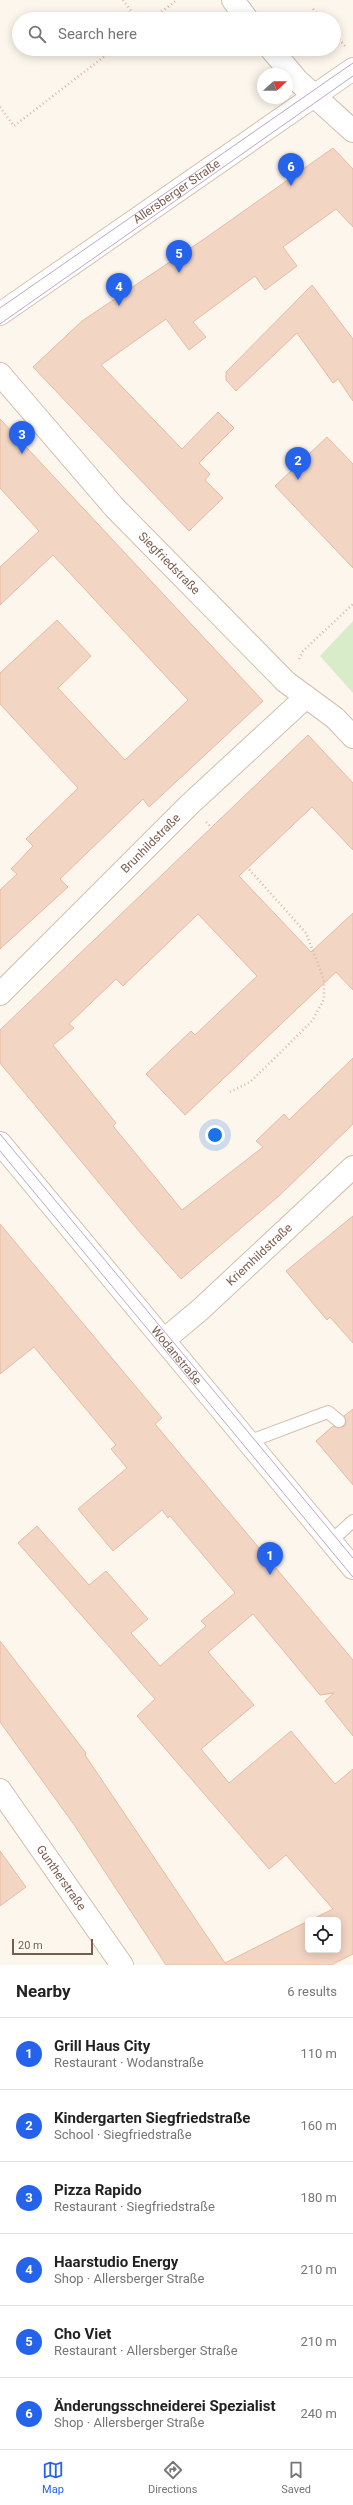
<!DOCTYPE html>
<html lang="en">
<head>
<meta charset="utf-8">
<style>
	:root { --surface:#fff; --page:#f2f2f2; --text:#222; --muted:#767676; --line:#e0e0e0; --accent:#2563eb }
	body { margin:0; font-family:Roboto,sans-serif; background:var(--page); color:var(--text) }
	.controls { position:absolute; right:12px; bottom:12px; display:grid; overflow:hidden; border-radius:6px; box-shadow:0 2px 10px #0003 }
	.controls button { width:36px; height:36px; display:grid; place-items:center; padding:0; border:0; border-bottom:1px solid var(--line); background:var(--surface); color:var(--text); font:20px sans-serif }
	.compass { position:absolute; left:257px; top:68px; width:36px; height:36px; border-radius:50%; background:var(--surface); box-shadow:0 2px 10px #0003; rotate:69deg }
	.scale { position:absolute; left:12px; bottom:10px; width:81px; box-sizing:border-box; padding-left:4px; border:2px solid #7a5c4d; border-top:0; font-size:11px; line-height:14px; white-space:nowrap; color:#7a5c4d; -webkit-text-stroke:3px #fffaf3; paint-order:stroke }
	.you { position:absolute; left:215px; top:1135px; width:14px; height:14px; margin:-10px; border:3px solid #fff; border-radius:50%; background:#1a73e8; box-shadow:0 0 0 6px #1a73e833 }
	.badge { display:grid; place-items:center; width:26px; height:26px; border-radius:50%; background:var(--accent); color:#fff; font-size:13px; font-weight:700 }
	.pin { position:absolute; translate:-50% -33px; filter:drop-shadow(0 1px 2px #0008) }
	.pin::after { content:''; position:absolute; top:21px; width:14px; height:12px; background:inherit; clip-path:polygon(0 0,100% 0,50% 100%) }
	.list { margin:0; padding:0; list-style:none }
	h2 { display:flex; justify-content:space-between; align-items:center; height:52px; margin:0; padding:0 16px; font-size:17px }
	h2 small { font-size:13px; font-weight:400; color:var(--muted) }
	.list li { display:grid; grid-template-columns:26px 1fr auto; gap:12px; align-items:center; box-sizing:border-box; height:72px; padding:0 16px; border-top:1px solid var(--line) }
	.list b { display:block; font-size:15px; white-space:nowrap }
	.list p { margin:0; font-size:13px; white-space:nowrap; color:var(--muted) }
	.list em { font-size:13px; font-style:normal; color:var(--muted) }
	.icon { flex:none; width:22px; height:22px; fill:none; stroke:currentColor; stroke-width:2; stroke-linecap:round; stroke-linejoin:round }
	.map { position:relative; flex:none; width:353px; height:1965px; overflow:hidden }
	.search { position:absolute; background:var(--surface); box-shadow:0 2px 10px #0003; left:12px; right:12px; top:12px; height:44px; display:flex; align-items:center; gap:10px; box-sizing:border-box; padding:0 14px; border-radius:22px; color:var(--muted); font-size:15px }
	.sheet { height:484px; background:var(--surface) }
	nav { display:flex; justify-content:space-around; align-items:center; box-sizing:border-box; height:56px; border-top:1px solid var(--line); background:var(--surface); font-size:11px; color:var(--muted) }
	nav a { display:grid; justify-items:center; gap:2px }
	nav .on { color:var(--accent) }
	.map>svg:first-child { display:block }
	.green { fill:#d8ecc9 }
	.building { fill:#f3d5c3; stroke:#e6bba3 }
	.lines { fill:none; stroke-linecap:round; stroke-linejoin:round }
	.service-casing { stroke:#d1beb0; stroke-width:14 }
	.minor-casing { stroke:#d1beb0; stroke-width:24 }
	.secondary-casing { stroke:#d6c0b0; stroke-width:24 }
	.path { stroke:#d9b8a5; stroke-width:2.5; stroke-dasharray:1 3; stroke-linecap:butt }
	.service { stroke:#fff; stroke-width:12 }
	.minor { stroke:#fff; stroke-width:22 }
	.secondary { stroke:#fff; stroke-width:22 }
	.tram { stroke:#b9a8c9; stroke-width:1 }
	.labels { text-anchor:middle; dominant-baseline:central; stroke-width:3; stroke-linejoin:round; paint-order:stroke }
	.street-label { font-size:12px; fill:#7a5c4d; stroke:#fffaf3 }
</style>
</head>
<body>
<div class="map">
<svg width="353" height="1965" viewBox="0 0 353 1965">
	<rect width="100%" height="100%" fill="#fdf6ec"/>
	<!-- green -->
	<polygon class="green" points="353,621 353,693 320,656"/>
	<!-- building -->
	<g class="building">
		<polygon points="333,148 353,169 353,227 336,209 283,247 297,266 265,290 255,276 193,322 206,337 189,350 166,319 101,365 182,449 218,412 234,428 199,463 210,474 205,480 223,498 189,531 33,367 82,321 207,237"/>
		<polygon points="312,285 353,339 353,401 338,379 333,383 297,333 236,391 226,380 226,372"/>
		<polygon points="0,419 263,701 149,807 143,799 60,879 68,887 0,949 0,890 17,874 11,869 33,846 26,839 78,788 0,704 0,673 57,620 91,656 58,688 125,760 188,700 53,555 0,605 0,567 39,531 0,488"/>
		<polygon points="327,437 353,464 353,568 275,486"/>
		<polygon points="308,735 353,783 353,850 312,807 239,876 311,952 353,913 353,990 336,972 185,1115 146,1074 191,1031 195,1035 257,976 198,914 123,986 116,979 69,1024 74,1028 53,1045 116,1123 113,1126 182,1210 263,1147 256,1141 284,1114 289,1120 353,1058 353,1124 280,1195 181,1279 137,1229 0,1063 0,1030"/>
		<polygon points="353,1216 353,1343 330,1317 327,1320 286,1271"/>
		<polygon points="0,1224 162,1418 155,1424 353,1660 353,1736 325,1701 334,1693 320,1695 253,1614 208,1652 254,1705 201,1749 229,1783 291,1731 335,1784 353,1769 353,1954 331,1965 166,1965 75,1826 0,1722 0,1641 86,1753 85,1755 225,1963 308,1921 308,1950 338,1950 338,1920 311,1920 333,1909 286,1855 269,1869 137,1716 155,1699 18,1543 37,1526 89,1585 106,1571 148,1619 131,1633 160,1666 206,1626 201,1621 235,1593 170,1516 168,1518 162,1510 113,1551 78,1509 127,1468 111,1449 116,1445 34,1347 0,1374"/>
		<polygon points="353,1409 353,1485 316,1441 333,1426 338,1428 345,1426 346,1422 344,1416"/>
		<polygon points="0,1851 26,1887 0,1906"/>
	</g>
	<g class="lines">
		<!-- service casing -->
		<g class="service-casing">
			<g id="service">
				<polyline points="248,1442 328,1412 339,1421"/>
				<polyline points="331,1541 353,1521"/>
			</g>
		</g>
		<!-- minor casing -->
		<g class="minor-casing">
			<g id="minor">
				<polyline points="233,0 247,19"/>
				<polyline points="271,49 298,81 353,131"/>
				<path id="s1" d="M 0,374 L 114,507 L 286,682 L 335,718 L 353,737"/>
				<path id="s2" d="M 0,994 L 190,804 L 306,697"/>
				<path id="s3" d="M 164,1340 L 201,1309 L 353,1167"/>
				<path id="s4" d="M 0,1790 L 122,1965"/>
			</g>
		</g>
		<!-- secondary casing -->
		<g class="secondary-casing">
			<g id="secondary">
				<path id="s5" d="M 0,314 L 353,69"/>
				<path id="s6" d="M 0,1143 L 353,1568"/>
			</g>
		</g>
		<!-- path -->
		<g class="path">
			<polyline points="123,0 137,19"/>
			<polyline points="313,9 322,19"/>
			<polyline points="152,19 177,0"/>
			<polyline points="334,33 345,46"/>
			<polyline points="0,107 14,126 114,49"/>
			<polyline points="299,659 303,651 353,604"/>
			<polyline points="206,822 211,827"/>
			<polyline points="230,1092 250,1082 279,1054 312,1021 324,999 324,980 306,933 248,868"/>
		</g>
		<!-- service -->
		<use href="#service" class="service"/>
		<!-- minor -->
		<use href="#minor" class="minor"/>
		<!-- secondary -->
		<use href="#secondary" class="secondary"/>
		<!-- tram -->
		<g class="tram">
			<polyline points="0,308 353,63"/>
			<polyline points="0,324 353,76"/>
			<polyline points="0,1134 353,1558"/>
			<polyline points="0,1151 353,1577"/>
		</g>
	</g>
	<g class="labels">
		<!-- street labels -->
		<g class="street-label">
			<text stroke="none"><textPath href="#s5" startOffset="215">Allersberger Straße</textPath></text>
			<text stroke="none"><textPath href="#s1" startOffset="254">Siegfriedstraße</textPath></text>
			<text stroke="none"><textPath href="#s2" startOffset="213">Brunhildstraße</textPath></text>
			<text stroke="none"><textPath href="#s3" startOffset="128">Kriemhildstraße</textPath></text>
			<text stroke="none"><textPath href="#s6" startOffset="276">Wodanstraße</textPath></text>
			<text stroke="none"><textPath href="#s4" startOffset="107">Guntherstraße</textPath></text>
		</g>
	</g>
</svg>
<div class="controls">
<button><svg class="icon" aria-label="locate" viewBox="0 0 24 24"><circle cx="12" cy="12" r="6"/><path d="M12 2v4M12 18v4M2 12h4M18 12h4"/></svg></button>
</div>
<svg class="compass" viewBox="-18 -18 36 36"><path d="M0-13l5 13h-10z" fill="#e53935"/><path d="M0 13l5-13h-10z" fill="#767676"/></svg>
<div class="scale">20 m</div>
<div class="you"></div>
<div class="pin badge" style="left:270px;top:1575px">1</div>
<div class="pin badge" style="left:298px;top:480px">2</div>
<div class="pin badge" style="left:22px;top:454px">3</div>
<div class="pin badge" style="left:119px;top:306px">4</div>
<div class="pin badge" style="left:179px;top:273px">5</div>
<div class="pin badge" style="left:291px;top:186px">6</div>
<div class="search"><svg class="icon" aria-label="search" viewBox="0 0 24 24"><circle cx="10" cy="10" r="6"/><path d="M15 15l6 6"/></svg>Search here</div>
</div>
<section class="sheet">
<h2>Nearby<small>6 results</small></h2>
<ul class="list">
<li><span class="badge">1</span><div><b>Grill Haus City</b><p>Restaurant · Wodanstraße</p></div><em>110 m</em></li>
<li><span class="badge">2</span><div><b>Kindergarten Siegfriedstraße</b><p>School · Siegfriedstraße</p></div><em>160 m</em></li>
<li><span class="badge">3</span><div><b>Pizza Rapido</b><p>Restaurant · Siegfriedstraße</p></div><em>180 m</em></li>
<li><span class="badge">4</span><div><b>Haarstudio Energy</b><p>Shop · Allersberger Straße</p></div><em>210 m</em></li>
<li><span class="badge">5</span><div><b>Cho Viet</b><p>Restaurant · Allersberger Straße</p></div><em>210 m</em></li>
<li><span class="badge">6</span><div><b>Änderungsschneiderei Spezialist</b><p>Shop · Allersberger Straße</p></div><em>240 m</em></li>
</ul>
</section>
<nav>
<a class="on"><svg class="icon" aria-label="map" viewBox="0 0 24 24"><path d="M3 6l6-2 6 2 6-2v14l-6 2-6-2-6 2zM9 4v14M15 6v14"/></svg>Map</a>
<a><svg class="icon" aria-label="directions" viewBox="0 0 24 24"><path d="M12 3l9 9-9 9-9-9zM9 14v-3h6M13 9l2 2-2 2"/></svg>Directions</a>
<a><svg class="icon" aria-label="saved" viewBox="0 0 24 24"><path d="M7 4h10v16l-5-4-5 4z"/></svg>Saved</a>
</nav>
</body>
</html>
